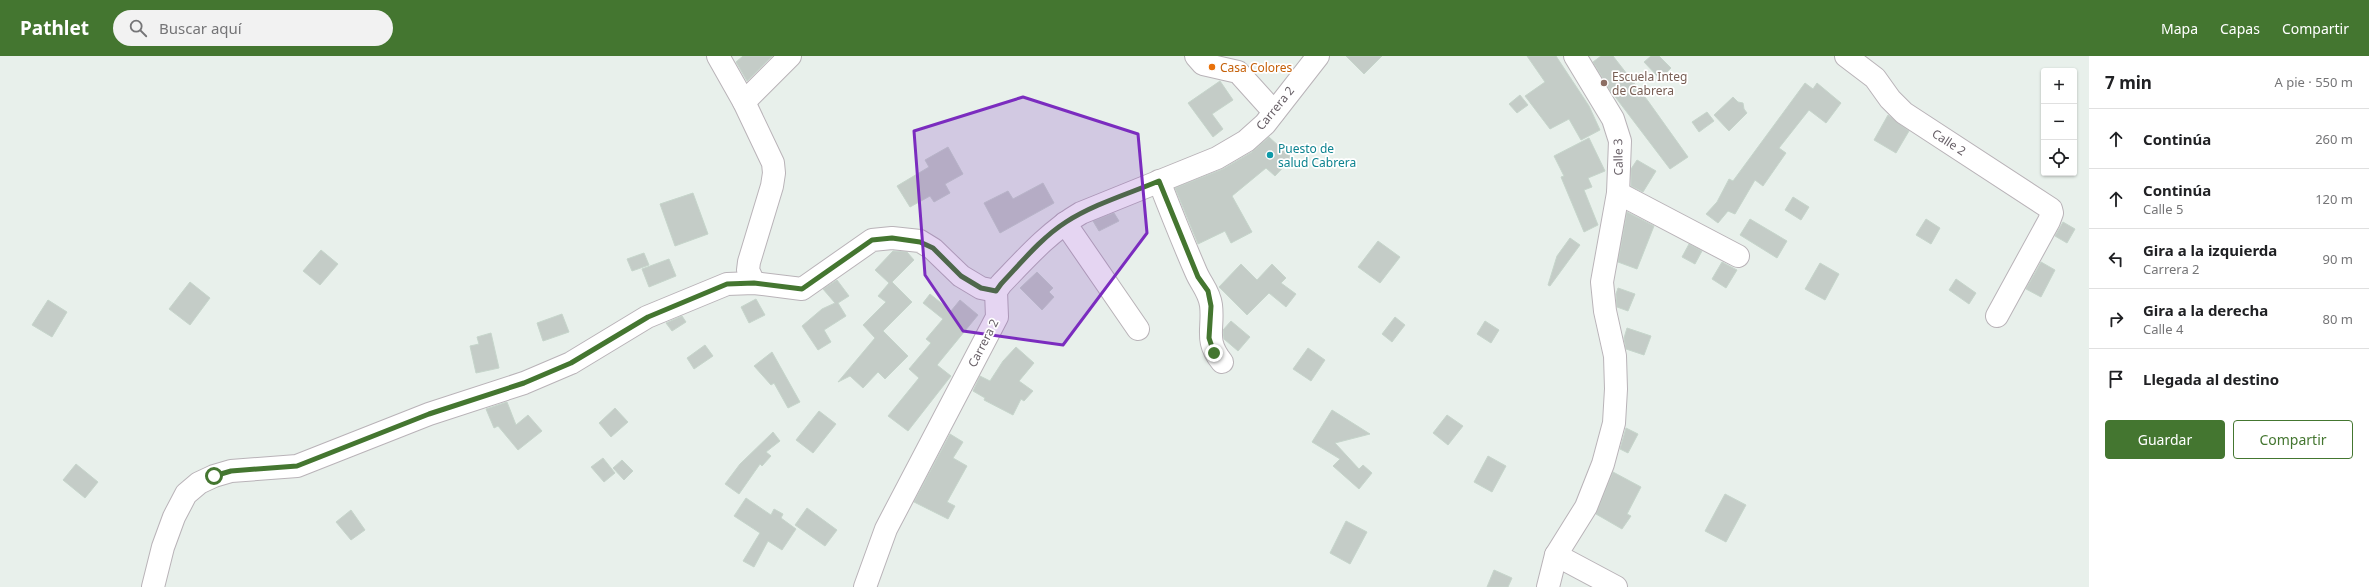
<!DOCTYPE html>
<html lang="es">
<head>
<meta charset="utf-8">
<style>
	:root { --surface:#fff; --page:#f2f2f2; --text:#202124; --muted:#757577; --line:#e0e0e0; --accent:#447630 }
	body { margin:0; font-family:"Noto Sans",sans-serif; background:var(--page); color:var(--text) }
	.controls { position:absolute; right:12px; top:12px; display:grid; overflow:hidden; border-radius:4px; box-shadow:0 1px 3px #0004 }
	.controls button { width:36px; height:36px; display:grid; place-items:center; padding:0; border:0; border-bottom:1px solid var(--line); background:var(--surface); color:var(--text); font:20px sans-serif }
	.stop { position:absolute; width:12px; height:12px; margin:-9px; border:3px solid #447630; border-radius:50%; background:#fff }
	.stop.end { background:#447630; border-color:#fff; box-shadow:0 1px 4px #0008 }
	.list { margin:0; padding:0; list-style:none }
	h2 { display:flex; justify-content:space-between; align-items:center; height:52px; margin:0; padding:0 16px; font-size:17px }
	h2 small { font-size:13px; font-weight:400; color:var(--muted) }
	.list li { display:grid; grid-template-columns:26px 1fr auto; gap:12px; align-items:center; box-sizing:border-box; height:60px; padding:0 16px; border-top:1px solid var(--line) }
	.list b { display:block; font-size:15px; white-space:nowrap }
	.list p { margin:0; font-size:13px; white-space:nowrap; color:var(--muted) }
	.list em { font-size:13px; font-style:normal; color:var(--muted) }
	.actions { display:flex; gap:8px; padding:12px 16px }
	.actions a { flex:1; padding:9px 0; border:1px solid var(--accent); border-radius:4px; text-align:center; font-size:14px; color:var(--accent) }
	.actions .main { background:var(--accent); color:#fff }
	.icon { flex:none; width:22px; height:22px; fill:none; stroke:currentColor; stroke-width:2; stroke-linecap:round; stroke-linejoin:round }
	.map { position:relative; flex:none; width:2089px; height:531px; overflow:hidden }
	header { display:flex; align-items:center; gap:24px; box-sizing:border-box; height:56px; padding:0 20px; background:var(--accent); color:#fff }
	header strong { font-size:19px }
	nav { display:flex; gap:22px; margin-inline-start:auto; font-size:14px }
	.search { width:280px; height:36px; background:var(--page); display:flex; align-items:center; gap:10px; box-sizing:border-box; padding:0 14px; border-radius:22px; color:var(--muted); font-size:15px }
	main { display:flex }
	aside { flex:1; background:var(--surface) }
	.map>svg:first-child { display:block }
	.building { fill:#c4ccc7; stroke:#c6d5cb }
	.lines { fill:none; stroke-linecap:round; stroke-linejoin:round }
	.minor-casing { stroke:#b9b3b8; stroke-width:24 }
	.minor { stroke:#fff; stroke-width:22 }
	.route { stroke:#447630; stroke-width:5 }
	.marked { fill:#7b2cbf; fill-opacity:0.2; stroke:#7b2cbf; stroke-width:3; stroke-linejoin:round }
	.food-dot { fill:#e8710a; stroke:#fff; stroke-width:1.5 }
	.education-dot { fill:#8d6e63; stroke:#fff; stroke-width:1.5 }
	.culture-dot { fill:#0f9aa8; stroke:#fff; stroke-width:1.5 }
	.labels { text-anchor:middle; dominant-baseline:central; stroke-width:3.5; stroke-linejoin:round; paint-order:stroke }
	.food-label { font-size:12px; fill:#c56008; stroke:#fff; text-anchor:start }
	.education-label { font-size:12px; fill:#785e54; stroke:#fff; text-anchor:start }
	.street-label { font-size:12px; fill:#675f66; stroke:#fff }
	.culture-label { font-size:12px; fill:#0d838f; stroke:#fff; text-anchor:start }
</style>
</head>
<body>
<header>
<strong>Pathlet</strong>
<div class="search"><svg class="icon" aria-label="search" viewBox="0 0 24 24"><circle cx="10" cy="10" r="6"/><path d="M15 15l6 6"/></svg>Buscar aquí</div>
<nav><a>Mapa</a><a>Capas</a><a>Compartir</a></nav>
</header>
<main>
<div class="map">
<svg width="2089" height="531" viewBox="0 0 2089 531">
	<rect width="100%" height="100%" fill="#e8f0eb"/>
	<!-- building -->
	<g class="building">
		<polygon points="743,0 772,0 747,25 736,6"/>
		<polygon points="1346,0 1382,0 1364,18"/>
		<polygon points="1527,0 1556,0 1589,50 1600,74 1581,84 1569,63 1550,73 1525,40 1545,26"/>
		<polygon points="1601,0 1613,0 1648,45 1688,101 1670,113 1610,34 1593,6"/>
		<polygon points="1651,0 1659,0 1671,12 1660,23 1644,6"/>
		<polygon points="1220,25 1233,44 1212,58 1223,73 1213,81 1188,47"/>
		<polygon points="1805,27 1813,33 1817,27 1841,47 1826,67 1809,54 1779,92 1786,97 1763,130 1755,124 1735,158 1728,155 1718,167 1706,158 1717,146 1729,123 1733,125"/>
		<polygon points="1520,39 1528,49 1517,57 1509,48"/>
		<polygon points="1733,41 1738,46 1743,47 1744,53 1747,57 1729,75 1714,59"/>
		<polygon points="1707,56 1714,65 1699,76 1692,66"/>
		<polygon points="1888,59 1909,75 1896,97 1874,84"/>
		<polygon points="1269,81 1292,102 1275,120 1266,112 1232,140 1252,176 1231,187 1225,175 1198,188 1175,132 1223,113 1252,96"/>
		<polygon points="1589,82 1605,115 1588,122 1592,131 1584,134 1598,169 1584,176 1561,121 1564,120 1554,100"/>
		<polygon points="948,91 963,118 945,128 950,137 934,146 930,140 910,151 897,130 929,111 925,104"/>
		<polygon points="1637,104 1656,115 1643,136 1631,130 1631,113"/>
		<polygon points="1043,127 1054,147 1000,177 984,147 1008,135 1013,143"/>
		<polygon points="693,137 708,178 675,190 660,148"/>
		<polygon points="1793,141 1809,151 1801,164 1785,154"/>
		<polygon points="1627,156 1654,170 1637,213 1618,206"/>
		<polygon points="1114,157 1119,165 1099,175 1093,165"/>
		<polygon points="1750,163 1787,185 1777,202 1740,179"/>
		<polygon points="1926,163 1940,172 1931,188 1916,179"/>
		<polygon points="2063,166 2075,173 2067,187 2055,180"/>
		<polygon points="1570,182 1580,189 1550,230 1548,229 1557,200"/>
		<polygon points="1378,185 1400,201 1380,227 1358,211"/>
		<polygon points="1689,188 1702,195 1695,208 1682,201"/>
		<polygon points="321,194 338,208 320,229 303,215"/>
		<polygon points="893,195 907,196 914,204 892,226 912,246 883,275 908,300 885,323 878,316 863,332 850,320 838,326 875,282 863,269 886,246 878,240 889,227 875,214"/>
		<polygon points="644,197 649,209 632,215 627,203"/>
		<polygon points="669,203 676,220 649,231 642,213"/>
		<polygon points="1722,206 1737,214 1726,232 1712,223"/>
		<polygon points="2041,206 2055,214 2041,241 2026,233"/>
		<polygon points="1820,207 1839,218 1825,244 1805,233"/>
		<polygon points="1241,208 1257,224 1272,208 1286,222 1281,227 1296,238 1286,251 1269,237 1247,259 1219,231"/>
		<polygon points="1037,216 1053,232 1049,236 1054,241 1042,254 1020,232"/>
		<polygon points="1956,223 1976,237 1969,248 1949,234"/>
		<polygon points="837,224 849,240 838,247 846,260 824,274 831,286 818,294 802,270 822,253 835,247 823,233"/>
		<polygon points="190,226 210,242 190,269 169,253"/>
		<polygon points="1618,232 1635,238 1628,255 1617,251 1616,238"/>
		<polygon points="930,238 951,255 960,244 978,259 937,309 951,320 908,375 888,360 919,322 909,313 931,287 926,283 943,263 923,247"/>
		<polygon points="756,243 765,259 749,267 741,251"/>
		<polygon points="48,244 67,256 52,281 32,269"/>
		<polygon points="562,258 569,276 543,285 537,267"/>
		<polygon points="682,260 686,266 672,275 666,267"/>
		<polygon points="1395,261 1405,269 1392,286 1382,278"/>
		<polygon points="1231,265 1250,281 1238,295 1224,283 1223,274"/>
		<polygon points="1485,265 1499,274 1491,287 1477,278"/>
		<polygon points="1627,272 1651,280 1644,299 1626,293 1624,282"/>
		<polygon points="491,277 499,312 476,317 470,290 479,288 477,281"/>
		<polygon points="705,289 713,300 694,313 687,302"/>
		<polygon points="1016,291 1034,307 1019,325 1033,335 1024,345 1021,343 1013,359 984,344 985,342 973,335 980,320 990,325 1003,305"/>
		<polygon points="1308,292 1325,304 1311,325 1293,313"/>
		<polygon points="772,296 800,346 788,352 774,327 771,329 754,310"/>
		<polygon points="507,346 516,369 528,359 542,375 518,394 498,370 494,372 486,353"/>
		<polygon points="615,352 628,366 611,381 599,367"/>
		<polygon points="1332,354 1370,378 1335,387 1359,413 1363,409 1372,417 1359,433 1333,410 1340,403 1312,386"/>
		<polygon points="819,355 836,368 813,397 796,384"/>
		<polygon points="1447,359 1463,370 1448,389 1433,377"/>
		<polygon points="1626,372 1638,378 1628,397 1620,393"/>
		<polygon points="773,376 780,385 766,396 771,400 762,410 760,408 739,438 725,428 740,408"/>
		<polygon points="950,378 963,386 953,402 967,410 947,446 955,450 948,463 914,446"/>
		<polygon points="1488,400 1506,410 1492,436 1474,426"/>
		<polygon points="603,402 615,417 604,426 591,411"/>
		<polygon points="622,404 633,415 624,424 613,412"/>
		<polygon points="76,408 98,426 85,442 63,424"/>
		<polygon points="1613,416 1641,431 1627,458 1631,460 1622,473 1596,458"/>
		<polygon points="1725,438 1746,449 1726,486 1705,475"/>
		<polygon points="746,442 771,459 774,453 783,458 781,462 796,473 782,494 768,485 754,511 743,505 760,477 734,460"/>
		<polygon points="807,452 837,474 825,490 795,469"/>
		<polygon points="351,454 365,474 351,484 336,466"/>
		<polygon points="1346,465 1367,476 1350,508 1330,497"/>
		<polygon points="1494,514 1512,522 1508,531 1487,531"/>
	</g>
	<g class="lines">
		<!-- minor casing -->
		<g class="minor-casing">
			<g id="minor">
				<polyline points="718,0 744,46 773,107 774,117 772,130 749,206 748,214 754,227"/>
				<polyline points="1196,0 1203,8 1238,16 1274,56"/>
				<polyline points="1846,0 1875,22 1890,43 1904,57 2051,153 2052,157 2049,165 1997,260"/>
				<polyline points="744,46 790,0"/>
				<path d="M 1159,125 C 1171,156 1183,186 1196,216 C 1201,228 1209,235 1211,249 C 1214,273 1204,284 1222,306"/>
				<polyline points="1618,137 1738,200"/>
				<polyline points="1065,167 1138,273"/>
				<polyline points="1556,499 1616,531"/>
				<polyline points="153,531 163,491 174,461 186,438 199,427 214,420 231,415 297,410 429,358 524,327 571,307 647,261 727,228 754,227 802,233 872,184 892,182 920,185 933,193 961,220 981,232 996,235"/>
				<path d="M 865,531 L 886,473 L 997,261 L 996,235 L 1001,228 C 1026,202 1050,175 1081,157 L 1217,102 L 1246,85 L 1265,68 L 1318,0"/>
				<polyline points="1548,531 1556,499 1586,451 1603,408 1614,367 1616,333 1615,300 1605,255 1602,226 1618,137 1620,85 1613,63 1575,0"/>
			</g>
		</g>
		<!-- minor -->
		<use href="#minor" class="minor"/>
	</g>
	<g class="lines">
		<!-- route -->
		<path class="route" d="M 214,420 L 231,415 L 297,410 L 429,358 L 524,327 L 571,307 L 648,261 L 727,228 L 754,227 L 802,233 L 872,184 L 892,182 L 920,186 L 933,192 L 961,220 L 981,232 L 996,235 L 1001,228 C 1021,207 1041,182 1066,166 C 1094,148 1128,138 1159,125 L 1198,221 L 1208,235 L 1211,250 L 1209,282 L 1214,297"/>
	</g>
	<!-- marked area -->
	<path class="marked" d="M 1023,41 L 1138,78 L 1147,177 L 1063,289 L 963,275 L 925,219 L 914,75 Z"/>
	<!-- markers -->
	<circle class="food-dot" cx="1212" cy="11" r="4"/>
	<circle class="education-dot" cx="1604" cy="27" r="4"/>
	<circle class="culture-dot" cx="1270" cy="99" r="4"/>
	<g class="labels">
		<!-- food labels -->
		<g class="food-label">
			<text x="1220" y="11">Casa Colores</text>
		</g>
		<!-- education labels -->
		<g class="education-label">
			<text x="1612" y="20">Escuela Integ<tspan x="1612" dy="14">de Cabrera</tspan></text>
		</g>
		<!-- street labels -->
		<g class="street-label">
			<text transform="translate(1275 52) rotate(-51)">Carrera 2</text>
			<text transform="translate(1949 86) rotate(33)">Calle 2</text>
			<text transform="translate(1618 101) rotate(-91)">Calle 3</text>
			<text transform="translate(983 287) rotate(-63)">Carrera 2</text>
		</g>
		<!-- culture labels -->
		<g class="culture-label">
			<text x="1278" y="92">Puesto de<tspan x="1278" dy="14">salud Cabrera</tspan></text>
		</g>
	</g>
</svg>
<div class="controls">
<button>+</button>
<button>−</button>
<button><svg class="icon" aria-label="locate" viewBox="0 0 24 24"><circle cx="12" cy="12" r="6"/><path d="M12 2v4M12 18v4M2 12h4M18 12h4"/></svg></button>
</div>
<div class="stop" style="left:214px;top:420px"></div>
<div class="stop end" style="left:1214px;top:297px"></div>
</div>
<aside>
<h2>7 min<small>A pie · 550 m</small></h2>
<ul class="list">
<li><svg class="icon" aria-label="ahead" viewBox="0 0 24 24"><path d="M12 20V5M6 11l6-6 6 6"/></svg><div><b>Continúa</b></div><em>260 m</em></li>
<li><svg class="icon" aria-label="ahead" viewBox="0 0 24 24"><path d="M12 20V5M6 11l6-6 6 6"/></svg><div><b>Continúa</b><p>Calle 5</p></div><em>120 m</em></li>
<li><svg class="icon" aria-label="left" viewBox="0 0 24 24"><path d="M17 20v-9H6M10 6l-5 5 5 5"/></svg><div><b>Gira a la izquierda</b><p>Carrera 2</p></div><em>90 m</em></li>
<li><svg class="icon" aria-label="right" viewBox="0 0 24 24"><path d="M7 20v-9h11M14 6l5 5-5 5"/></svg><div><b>Gira a la derecha</b><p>Calle 4</p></div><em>80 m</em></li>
<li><svg class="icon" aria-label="arrive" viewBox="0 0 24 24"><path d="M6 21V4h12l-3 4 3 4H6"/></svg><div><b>Llegada al destino</b></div></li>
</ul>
<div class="actions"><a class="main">Guardar</a><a>Compartir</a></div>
</aside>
</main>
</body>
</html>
